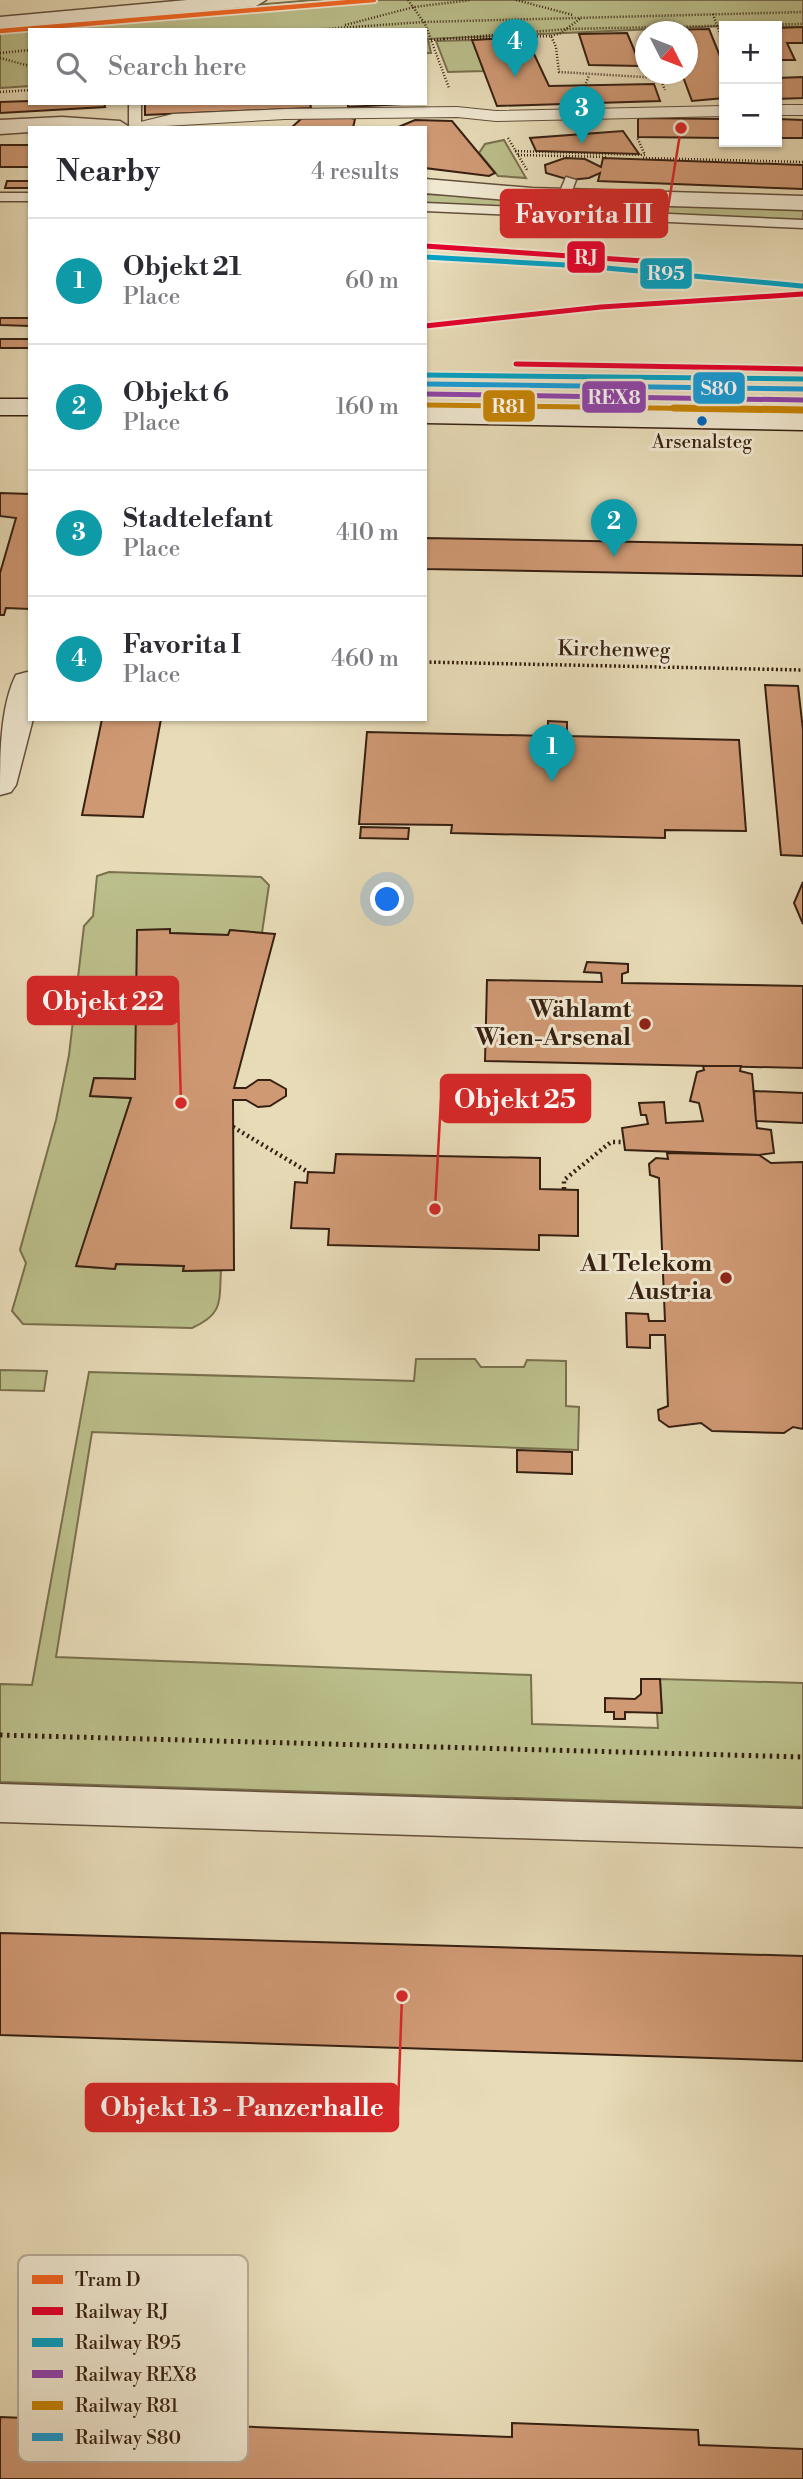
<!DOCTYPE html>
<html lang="en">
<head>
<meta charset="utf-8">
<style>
	:root { --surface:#fff; --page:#f2f2f3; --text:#2b2b33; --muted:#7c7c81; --line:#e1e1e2; --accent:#0f766e }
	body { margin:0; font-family:"Libre Bodoni",serif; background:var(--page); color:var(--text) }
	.controls { position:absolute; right:21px; top:21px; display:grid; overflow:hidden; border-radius:0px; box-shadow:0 2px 5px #0004 }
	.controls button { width:63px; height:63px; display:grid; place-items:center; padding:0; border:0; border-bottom:2px solid var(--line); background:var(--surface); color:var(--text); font:35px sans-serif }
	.compass { position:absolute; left:635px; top:21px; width:63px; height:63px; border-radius:50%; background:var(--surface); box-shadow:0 2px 5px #0004; rotate:132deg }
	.you { position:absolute; left:388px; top:900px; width:24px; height:24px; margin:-18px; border:5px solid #fff; border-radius:50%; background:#1a73e8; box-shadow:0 0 0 10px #1a73e833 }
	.badge { display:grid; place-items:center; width:46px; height:46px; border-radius:50%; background:var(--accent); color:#fff; font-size:23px; font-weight:700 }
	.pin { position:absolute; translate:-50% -58px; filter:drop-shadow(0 2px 4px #0008) }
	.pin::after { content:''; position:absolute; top:37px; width:24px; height:21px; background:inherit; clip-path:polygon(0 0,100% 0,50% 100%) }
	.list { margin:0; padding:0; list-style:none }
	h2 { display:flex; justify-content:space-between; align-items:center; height:91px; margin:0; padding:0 28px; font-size:30px }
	h2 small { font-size:23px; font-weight:400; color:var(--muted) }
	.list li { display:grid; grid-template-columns:46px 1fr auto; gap:21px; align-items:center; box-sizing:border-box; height:126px; padding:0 28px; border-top:2px solid var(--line) }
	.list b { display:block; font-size:26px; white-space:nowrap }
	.list p { margin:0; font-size:23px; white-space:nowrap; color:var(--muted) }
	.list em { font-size:23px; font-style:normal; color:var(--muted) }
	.icon { flex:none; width:38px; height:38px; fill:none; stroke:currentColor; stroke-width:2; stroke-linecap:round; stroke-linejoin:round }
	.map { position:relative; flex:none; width:803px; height:2479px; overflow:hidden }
	.search { position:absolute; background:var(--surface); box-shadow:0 2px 5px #0004; left:28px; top:28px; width:399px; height:77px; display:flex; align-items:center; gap:18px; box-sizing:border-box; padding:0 24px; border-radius:0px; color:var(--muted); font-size:26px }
	.panel { position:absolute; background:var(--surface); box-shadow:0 2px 5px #0004; left:28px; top:126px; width:399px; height:595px; border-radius:0px }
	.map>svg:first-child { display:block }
	.green { fill:#bbbf8b; stroke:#79704e; stroke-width:2 }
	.building { fill:#cf9974; stroke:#372012; stroke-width:2 }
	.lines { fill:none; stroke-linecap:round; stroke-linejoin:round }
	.service-casing { stroke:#634f3c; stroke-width:3 }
	.pedestrian-casing { stroke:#634f3c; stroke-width:2 }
	.minor-casing { stroke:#634f3c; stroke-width:3 }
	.secondary-casing { stroke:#372012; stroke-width:3 }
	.path-far3 { stroke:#372012; stroke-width:2.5; stroke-dasharray:1 2; stroke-linecap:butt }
	.path-far2 { stroke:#372012; stroke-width:3.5; stroke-dasharray:2 2.5; stroke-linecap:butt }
	.path-far1 { stroke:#372012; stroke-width:4.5; stroke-dasharray:2 3.5; stroke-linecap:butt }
	.path { stroke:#372012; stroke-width:5; stroke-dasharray:2.5 4.5; stroke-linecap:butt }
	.service { fill:#f0e8d1; fill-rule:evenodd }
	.pedestrian { fill:#f0e8d1; fill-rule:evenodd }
	.minor { fill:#f0e8d1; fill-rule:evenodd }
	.secondary { fill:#f0e8d1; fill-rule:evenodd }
	.rail-1-casing { stroke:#f0e8d1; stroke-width:9 }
	.rail-2-casing { stroke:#f0e8d1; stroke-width:9 }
	.rail-3-casing { stroke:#f0e8d1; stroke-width:9 }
	.rail-4-far1-casing { stroke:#f0e8d1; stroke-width:9 }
	.rail-4-casing { stroke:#f0e8d1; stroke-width:11 }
	.rail-5-casing { stroke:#f0e8d1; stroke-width:9 }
	.rail-1 { stroke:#e4002b; stroke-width:5 }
	.rail-2 { stroke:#03a2c5; stroke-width:5 }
	.rail-3 { stroke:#8e44ad; stroke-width:5 }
	.rail-4-far1 { stroke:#c78404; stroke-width:5 }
	.rail-4 { stroke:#c78404; stroke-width:7 }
	.rail-5 { stroke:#159dd9; stroke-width:5 }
	.tram-1-casing { stroke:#f0e8d1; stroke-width:8 }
	.tram-1 { stroke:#f26522; stroke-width:4.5 }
	.bus-dot { fill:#0065bd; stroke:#f0e8d1; stroke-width:2.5 }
	.poi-dot { fill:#8f2418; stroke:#f0e8d1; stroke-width:2.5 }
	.labels { text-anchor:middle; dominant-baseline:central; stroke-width:6; stroke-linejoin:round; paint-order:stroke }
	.far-bus-label { font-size:19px; fill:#372012; stroke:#f0e8d1 }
	.far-street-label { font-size:21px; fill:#372012; stroke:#f0e8d1 }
	.poi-label { font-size:24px; font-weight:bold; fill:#372012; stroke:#f0e8d1; text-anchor:end }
	.key { fill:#f0e8d1; stroke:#b8ac98; stroke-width:2 }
	.key-label { font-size:19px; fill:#372012 }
	.leader { fill:none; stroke:#d62828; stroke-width:2.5 }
	.callout-dot { fill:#d62828; stroke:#f0e8d1; stroke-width:2.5 }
	.callout { fill:#d62828; stroke:#d62828; stroke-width:2.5 }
	.callout-label { font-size:26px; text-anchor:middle; font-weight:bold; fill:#fff }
	.line-badge { stroke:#f0e8d1; stroke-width:2.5 }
	.badge-label { font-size:19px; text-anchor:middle; font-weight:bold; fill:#fff }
</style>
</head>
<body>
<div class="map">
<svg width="803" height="2479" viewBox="0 0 803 2479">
	<rect width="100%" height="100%" fill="#e8dcb8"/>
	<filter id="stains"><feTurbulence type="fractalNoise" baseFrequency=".00286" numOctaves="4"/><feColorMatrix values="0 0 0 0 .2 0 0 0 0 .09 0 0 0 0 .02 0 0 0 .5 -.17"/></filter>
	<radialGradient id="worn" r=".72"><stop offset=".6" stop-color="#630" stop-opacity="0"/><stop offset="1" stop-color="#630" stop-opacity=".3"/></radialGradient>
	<!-- green -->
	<g class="green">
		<polygon points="314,0 803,0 803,27 724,26 428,39 431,53 425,53 425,30 30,30 30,86 0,88 0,26"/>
		<polygon points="472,40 484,71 448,72 436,41"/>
		<polygon points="504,140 526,178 498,176 479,153 485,144"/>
		<polygon points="425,194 803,209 803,222 425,206"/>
		<path d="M 109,872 L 261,877 L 269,885 L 262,933 L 230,930 L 228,935 L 170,933 L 170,929 L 135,1079 L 94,1078 L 90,1096 L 131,1098 L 77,1266 L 115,1269 L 116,1264 L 184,1266 L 183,1271 L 221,1270 C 219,1301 224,1314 192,1328 L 23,1324 L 12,1311 L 26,1263 L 20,1250 L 56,1120 L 69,1055 L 84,926 L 93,916 L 97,876 Z"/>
		<polygon points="416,1359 475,1359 481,1367 524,1367 527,1360 566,1361 566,1406 579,1407 578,1450 92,1432 56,1657 531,1675 532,1724 658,1728 657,1713 662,1712 660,1679 803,1683 803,1807 0,1782 0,1684 32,1685 89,1372 414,1381"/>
		<polygon points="0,1370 47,1371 44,1391 0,1390"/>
	</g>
	<!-- building -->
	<g class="building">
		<polygon points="803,27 803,43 787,43 795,60 777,60 777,28"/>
		<polygon points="709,29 724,66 724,98 692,101 682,74 688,74 688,32 665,30"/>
		<polygon points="627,33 641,66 589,65 579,34"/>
		<polygon points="526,37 549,86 654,84 660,101 497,106 472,40"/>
		<polygon points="803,77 803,98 777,99 777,78"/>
		<polygon points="30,101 104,103 105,107 0,113 0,102"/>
		<polygon points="145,103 310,103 311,108 145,115"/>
		<polygon points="348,103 402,103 402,104 348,107"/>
		<polygon points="302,118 351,118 355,119 353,128 291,128"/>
		<polygon points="638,118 724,119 724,138 638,137"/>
		<polygon points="777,119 803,120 803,138 777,138"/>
		<polygon points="415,120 452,121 495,173 489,176 425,168 425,128 396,128"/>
		<polygon points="623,131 639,154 536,151 530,138"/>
		<rect x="0" y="145" width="30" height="22"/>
		<polygon points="565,158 585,159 601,167 603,158 803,165 803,189 598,181 600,173 589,178 570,180 546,173 545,165"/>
		<polygon points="7,181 30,181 30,188 5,188"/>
		<polygon points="0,318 30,318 30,326 0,325"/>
		<rect x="0" y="339" width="30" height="9"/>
		<polygon points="0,493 30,494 30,609 6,608 4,615 0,615 0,573 16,518 0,516"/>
		<polygon points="425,538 803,545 803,576 425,569"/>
		<polygon points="765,685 798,686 803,730 803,856 781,855"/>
		<polygon points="102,719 161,719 143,817 82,815"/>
		<polygon points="548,721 567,722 567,736 739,740 746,831 665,830 665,838 451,833 452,825 359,824 367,732 548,736"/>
		<polygon points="361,827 409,828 408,839 360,838"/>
		<polygon points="803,882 803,924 794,903"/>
		<polygon points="170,929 170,933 228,935 230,930 275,934 234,1088 246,1088 258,1080 270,1080 286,1089 286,1096 270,1106 258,1107 246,1100 233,1100 234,1270 183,1271 184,1266 116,1264 115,1269 76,1266 131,1098 90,1096 94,1078 135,1079 137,930"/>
		<polygon points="587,962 628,964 628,972 622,974 622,983 803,986 803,1068 485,1061 487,980 602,982 601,973 584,972"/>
		<polygon points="703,1066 741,1066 740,1071 752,1074 757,1128 771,1130 774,1153 759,1155 625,1150 622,1128 648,1124 646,1115 641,1115 639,1103 664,1102 666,1123 703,1121 699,1103 690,1101 697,1072 704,1070"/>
		<polygon points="754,1091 803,1093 803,1123 756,1121"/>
		<polygon points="667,1153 759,1155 771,1163 803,1162 803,1429 793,1427 784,1433 712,1431 701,1423 669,1427 659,1420 658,1410 668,1406 665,1335 650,1335 650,1348 627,1347 626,1313 648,1314 649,1321 665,1321 659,1178 650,1175 649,1164 656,1158 668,1159"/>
		<polygon points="336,1154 540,1158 540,1189 578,1190 578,1236 539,1235 539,1250 328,1245 329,1229 291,1228 295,1182 307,1183 308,1172 334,1173"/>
		<polygon points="517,1450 572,1452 572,1474 517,1472"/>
		<polygon points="641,1679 660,1679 662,1713 625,1712 625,1719 614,1719 614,1712 605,1712 605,1698 635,1699 641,1694"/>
		<polygon points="0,1933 803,1956 803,2061 0,2035"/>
		<polygon points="0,2417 512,2437 512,2423 698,2430 699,2445 803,2449 803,2479 0,2479"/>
	</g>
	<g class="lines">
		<!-- service casing -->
		<g class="service-casing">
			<g id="service">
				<rect x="129" y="103" width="12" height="25"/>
				<polygon points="566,177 576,180 570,196 564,200 558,196"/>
				<rect x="0" y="193" width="30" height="8"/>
				<polygon points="425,203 803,220 803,228 425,211"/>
			</g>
		</g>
		<!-- pedestrian casing -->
		<g class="pedestrian-casing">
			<g id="pedestrian">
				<rect x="777" y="105" width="26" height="10"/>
				<polygon points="724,106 724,116 496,121 457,117 285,119 130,128 132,124 173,114 285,109 457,107 496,111"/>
			</g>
		</g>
		<!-- minor casing -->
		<g class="minor-casing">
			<g id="minor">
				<polygon points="187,0 266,0 256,6 0,29 0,17"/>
				<polygon points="62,117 120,121 131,128 30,128 30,132 0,134 0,120"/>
				<polygon points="425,179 532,188 803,196 803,210 532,202 425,193"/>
				<path d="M 27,672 L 30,673 L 30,719 L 33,719 L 16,785 L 11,792 L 0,795 C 0,757 0,707 16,675 Z"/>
				<polygon points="0,1784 803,1809 803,1847 0,1822"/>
			</g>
		</g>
		<!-- secondary casing -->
		<g class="secondary-casing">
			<g id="secondary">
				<rect x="0" y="399" width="30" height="16"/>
				<polygon points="425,407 803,414 803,430 425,423"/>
			</g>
		</g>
		<!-- path-far3 -->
		<g class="path-far3">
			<polyline points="408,0 425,24 449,88"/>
			<polyline points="516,0 573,15"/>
			<polyline points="713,14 724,46"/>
			<polyline points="345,25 414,7 471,0"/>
			<polyline points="311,30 423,22 803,12"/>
			<polyline points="551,36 561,33 581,18"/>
			<polyline points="444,39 567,29 803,24"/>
			<polyline points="456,39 551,36 556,47 559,72 660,78 665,90"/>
			<polyline points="431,40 444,39"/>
			<polyline points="634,51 646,51"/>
			<polyline points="0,53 30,50"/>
			<polyline points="0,58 30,66"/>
			<polyline points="585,86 589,75"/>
			<polyline points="0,92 30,90"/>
			<polyline points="508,138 527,170"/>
			<polyline points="515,151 645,155 637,137"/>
			<polyline points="518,155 608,157"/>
			<polyline points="643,158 803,162"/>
		</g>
		<!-- path-far2 -->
		<polyline class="path-far2" points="425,662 803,670"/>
		<!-- path-far1 -->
		<g class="path-far1">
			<polyline points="233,1127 308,1172"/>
			<polyline points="564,1189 564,1180 611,1142 624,1142"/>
		</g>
		<!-- path -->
		<polyline class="path" points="0,1735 803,1757"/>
		<!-- service -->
		<use href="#service" class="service"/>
		<!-- pedestrian -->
		<use href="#pedestrian" class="pedestrian"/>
		<!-- minor -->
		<use href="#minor" class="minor"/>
		<!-- secondary -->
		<use href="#secondary" class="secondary"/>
		<!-- rail-1 casing -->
		<g class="rail-1-casing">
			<g id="rail-1">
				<polyline points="425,246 643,261"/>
				<polyline points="425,326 601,307 803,294"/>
				<polyline points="516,364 803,369"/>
			</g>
		</g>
		<!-- rail-2 casing -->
		<g class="rail-2-casing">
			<g id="rail-2">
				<polyline points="425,257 584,266 802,286"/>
				<polyline points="425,375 803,379"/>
			</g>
		</g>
		<!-- rail-3 casing -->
		<g class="rail-3-casing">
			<polyline id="rail-3" points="425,394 803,400"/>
		</g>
		<!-- rail-4-far1 casing -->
		<g class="rail-4-far1-casing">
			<polyline id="rail-4-far1" points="425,405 803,410"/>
		</g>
		<!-- rail-4 casing -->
		<g class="rail-4-casing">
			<polyline id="rail-4" points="674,408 803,410"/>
		</g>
		<!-- rail-5 casing -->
		<g class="rail-5-casing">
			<polyline id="rail-5" points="425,384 803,389"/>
		</g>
		<!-- rail-1 -->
		<use href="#rail-1" class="rail-1"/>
		<!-- rail-2 -->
		<use href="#rail-2" class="rail-2"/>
		<!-- rail-3 -->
		<use href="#rail-3" class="rail-3"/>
		<!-- rail-4-far1 -->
		<use href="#rail-4-far1" class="rail-4-far1"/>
		<!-- rail-4 -->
		<use href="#rail-4" class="rail-4"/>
		<!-- rail-5 -->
		<use href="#rail-5" class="rail-5"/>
		<!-- tram-1 casing -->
		<g class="tram-1-casing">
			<polyline id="tram-1" points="0,31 374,0"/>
		</g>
		<!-- tram-1 -->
		<use href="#tram-1" class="tram-1"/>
	</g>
	<!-- markers -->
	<circle class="bus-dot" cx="702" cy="421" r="6"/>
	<g class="poi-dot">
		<circle cx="645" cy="1024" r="7"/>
		<circle cx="726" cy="1278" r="7"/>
	</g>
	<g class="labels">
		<!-- far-bus labels -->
		<g class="far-bus-label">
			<text x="702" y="442">Arsenalsteg</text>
		</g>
		<!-- far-street labels -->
		<g class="far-street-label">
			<text transform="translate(614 650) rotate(1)">Kirchenweg</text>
		</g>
		<!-- poi labels -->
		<g class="poi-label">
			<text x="631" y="1010">Wählamt<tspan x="631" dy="28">Wien-Arsenal</tspan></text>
			<text x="712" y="1264">A1 Telekom<tspan x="712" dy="28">Austria</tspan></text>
		</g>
	</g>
	<!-- legend -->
	<rect x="18" y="2255" width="230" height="207" rx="10" class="key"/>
	<rect x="32" y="2275" width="31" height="9" fill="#f26522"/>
	<rect x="32" y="2307" width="31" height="8" fill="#e4002b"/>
	<rect x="32" y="2338" width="31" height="9" fill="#03a2c5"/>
	<rect x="32" y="2370" width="31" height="8" fill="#8e44ad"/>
	<rect x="32" y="2401" width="31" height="9" fill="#c78404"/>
	<rect x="32" y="2433" width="31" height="8" fill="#159dd9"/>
	<g class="key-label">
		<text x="75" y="2286">Tram D</text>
		<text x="75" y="2318">Railway RJ</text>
		<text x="75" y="2349">Railway R95</text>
		<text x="75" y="2381">Railway REX8</text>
		<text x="75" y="2412">Railway R81</text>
		<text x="75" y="2444">Railway S80</text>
	</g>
	<!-- callouts -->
	<path class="leader" d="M681 128L667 214M181 1103L178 1001M435 1209L441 1099M402 1996L398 2107"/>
	<g class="callout-dot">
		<circle cx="681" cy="128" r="7"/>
		<circle cx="181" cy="1103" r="7"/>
		<circle cx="435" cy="1209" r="7"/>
		<circle cx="402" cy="1996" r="7"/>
	</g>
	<g class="callout">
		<rect x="501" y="190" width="166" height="47" rx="7"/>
		<rect x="28" y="977" width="150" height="47" rx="7"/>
		<rect x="441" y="1075" width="149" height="47" rx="7"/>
		<rect x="86" y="2084" width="312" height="47" rx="7"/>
	</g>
	<g class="callout-label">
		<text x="584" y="223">Favorita III</text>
		<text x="103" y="1010">Objekt 22</text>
		<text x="515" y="1108">Objekt 25</text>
		<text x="242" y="2116">Objekt 13 - Panzerhalle</text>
	</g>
	<g class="line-badge">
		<rect x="566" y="240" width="40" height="34" rx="7" fill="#e4002b"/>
		<rect x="639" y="257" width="54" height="33" rx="7" fill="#03a2c5"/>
		<rect x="692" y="371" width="54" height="34" rx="7" fill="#159dd9"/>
		<rect x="581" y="380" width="66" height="34" rx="7" fill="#8e44ad"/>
		<rect x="482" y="389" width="54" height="34" rx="7" fill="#c78404"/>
	</g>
	<g class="badge-label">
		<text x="586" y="264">RJ</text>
		<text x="666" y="280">R95</text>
		<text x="719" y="395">S80</text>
		<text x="614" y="404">REX8</text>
		<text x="509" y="413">R81</text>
	</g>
	<rect width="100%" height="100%" filter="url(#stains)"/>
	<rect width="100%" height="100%" fill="url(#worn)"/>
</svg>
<div class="controls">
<button>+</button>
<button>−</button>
</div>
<svg class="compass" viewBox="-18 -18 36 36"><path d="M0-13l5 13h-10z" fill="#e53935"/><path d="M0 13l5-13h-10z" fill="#7c7c81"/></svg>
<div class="you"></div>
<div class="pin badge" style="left:552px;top:782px;background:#0f9aa8">1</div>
<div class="pin badge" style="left:614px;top:557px;background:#0f9aa8">2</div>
<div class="pin badge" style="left:582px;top:144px;background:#0f9aa8">3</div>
<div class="pin badge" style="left:515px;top:77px;background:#0f9aa8">4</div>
<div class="search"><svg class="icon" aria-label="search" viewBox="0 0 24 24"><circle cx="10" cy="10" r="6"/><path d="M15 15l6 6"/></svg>Search here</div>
<section class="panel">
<h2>Nearby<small>4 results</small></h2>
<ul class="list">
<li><span class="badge" style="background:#0f9aa8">1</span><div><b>Objekt 21</b><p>Place</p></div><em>60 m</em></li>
<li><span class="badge" style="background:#0f9aa8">2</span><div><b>Objekt 6</b><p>Place</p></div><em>160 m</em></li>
<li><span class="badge" style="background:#0f9aa8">3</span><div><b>Stadtelefant</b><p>Place</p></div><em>410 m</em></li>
<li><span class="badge" style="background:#0f9aa8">4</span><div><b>Favorita I</b><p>Place</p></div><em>460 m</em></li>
</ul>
</section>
</div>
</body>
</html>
